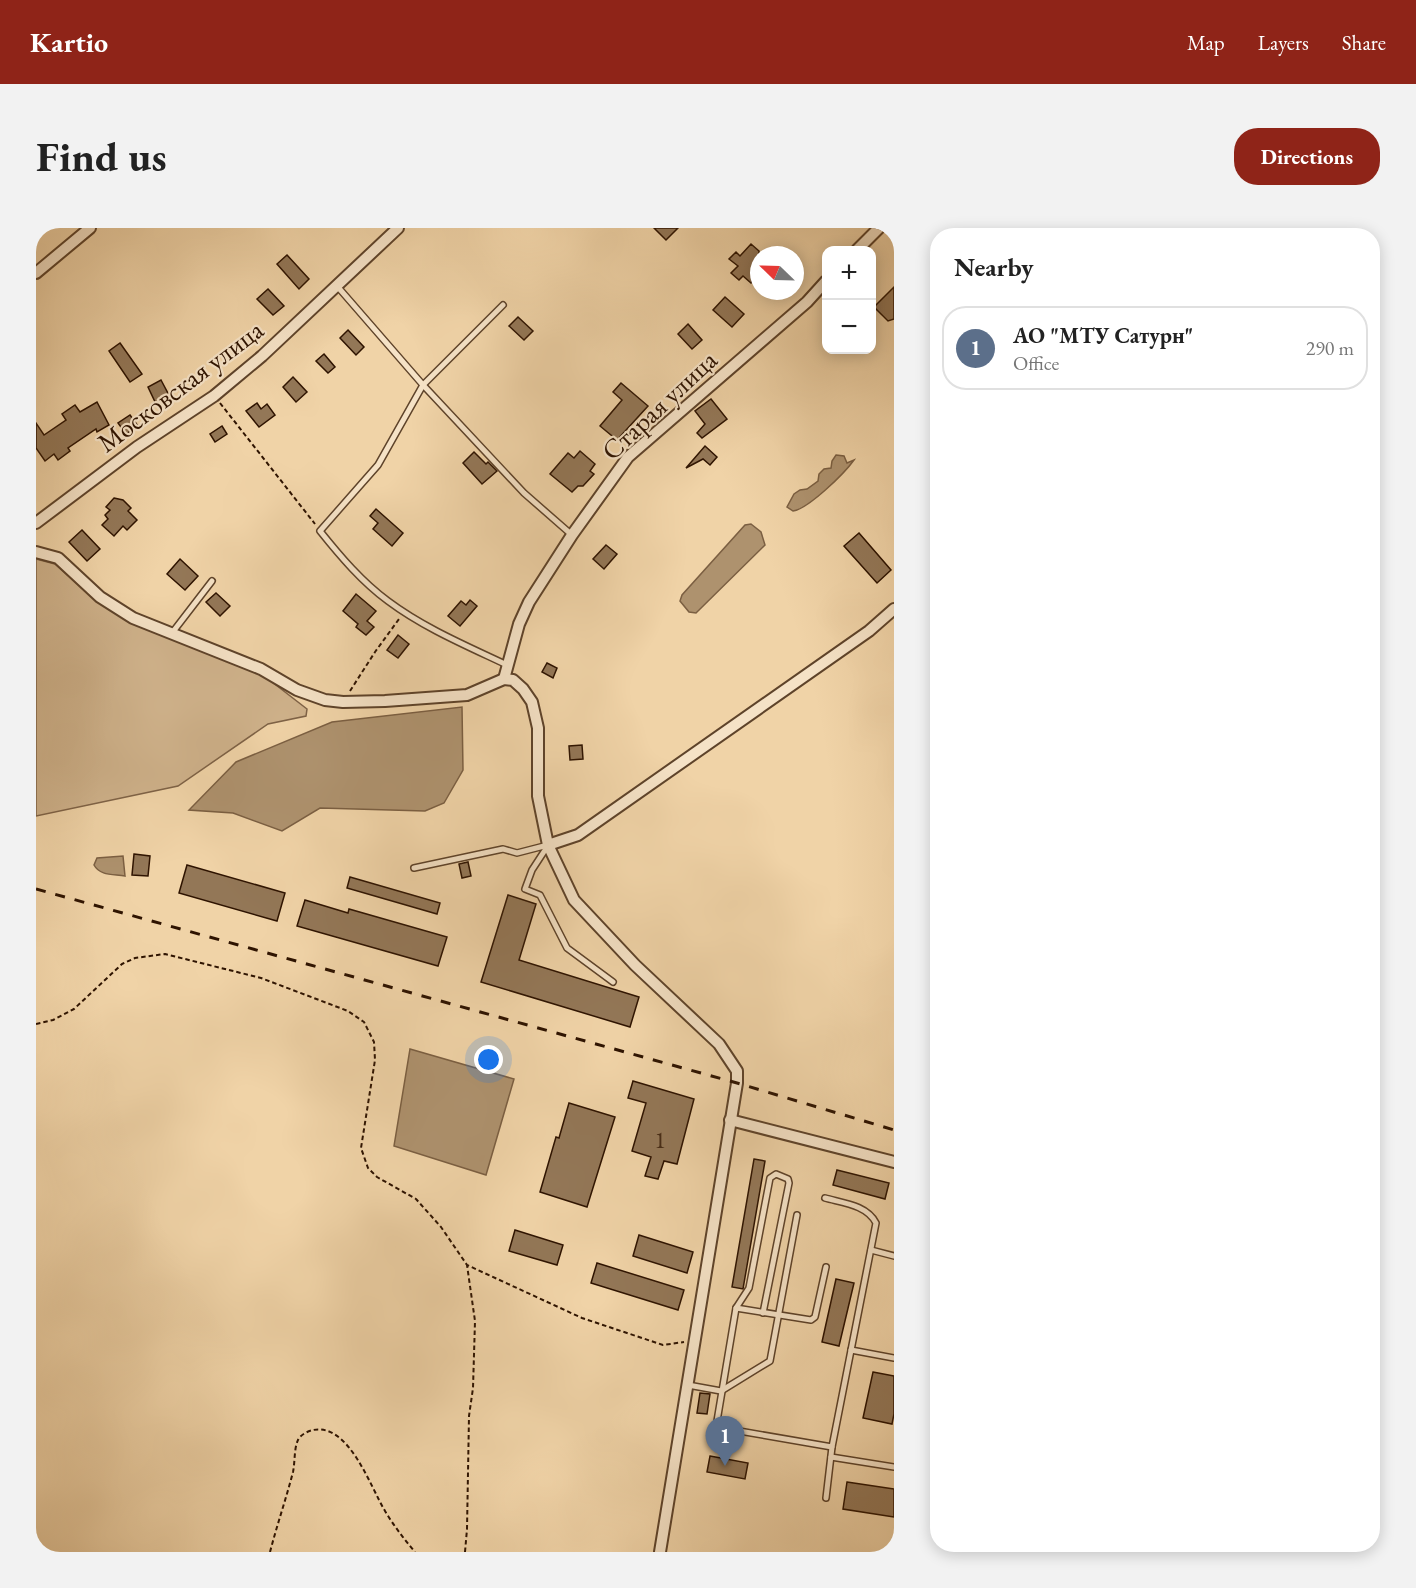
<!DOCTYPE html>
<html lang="en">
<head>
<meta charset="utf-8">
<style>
	:root { --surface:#fff; --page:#f2f2f2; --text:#222; --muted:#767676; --line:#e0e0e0; --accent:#8f2418 }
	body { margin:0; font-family:"EB Garamond",serif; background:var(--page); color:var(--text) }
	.controls { position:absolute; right:18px; top:18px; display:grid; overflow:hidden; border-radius:12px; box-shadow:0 3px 15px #0003 }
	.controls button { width:54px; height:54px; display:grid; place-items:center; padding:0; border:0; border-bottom:2px solid var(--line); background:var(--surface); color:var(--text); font:30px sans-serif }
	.compass { position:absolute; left:714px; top:18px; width:54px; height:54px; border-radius:50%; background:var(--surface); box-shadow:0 3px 15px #0003; rotate:293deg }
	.you { position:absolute; left:453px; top:832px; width:21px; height:21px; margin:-15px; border:4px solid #fff; border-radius:50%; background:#1a73e8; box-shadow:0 0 0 9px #1a73e833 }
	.badge { display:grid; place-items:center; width:39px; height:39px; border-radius:50%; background:var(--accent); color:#fff; font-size:20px; font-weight:700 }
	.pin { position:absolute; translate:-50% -50px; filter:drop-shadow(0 2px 3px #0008) }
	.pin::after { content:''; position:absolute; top:32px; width:21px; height:18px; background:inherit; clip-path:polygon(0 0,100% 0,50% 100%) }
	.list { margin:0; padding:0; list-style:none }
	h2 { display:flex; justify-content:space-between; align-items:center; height:78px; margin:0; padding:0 24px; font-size:26px }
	h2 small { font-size:20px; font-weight:400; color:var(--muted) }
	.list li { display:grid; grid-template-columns:39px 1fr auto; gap:18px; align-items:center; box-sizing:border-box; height:84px; margin:0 12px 12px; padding:0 12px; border:2px solid var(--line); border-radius:24px }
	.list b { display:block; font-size:22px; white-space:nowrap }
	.list p { margin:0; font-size:20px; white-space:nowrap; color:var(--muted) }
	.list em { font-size:20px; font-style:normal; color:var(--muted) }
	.map { position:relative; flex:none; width:858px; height:1324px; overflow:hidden; border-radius:24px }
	header { display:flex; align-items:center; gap:36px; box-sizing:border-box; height:84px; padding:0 30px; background:var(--accent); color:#fff }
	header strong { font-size:28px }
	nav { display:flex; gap:33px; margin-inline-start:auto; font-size:21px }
	.intro { display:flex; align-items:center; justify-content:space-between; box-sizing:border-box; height:144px; padding:0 36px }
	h1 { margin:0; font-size:42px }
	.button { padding:15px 27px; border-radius:24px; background:var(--accent); color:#fff; font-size:21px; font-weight:700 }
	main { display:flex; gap:36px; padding:0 36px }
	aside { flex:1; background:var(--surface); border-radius:24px; box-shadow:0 3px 15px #0003 }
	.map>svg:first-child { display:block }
	.green { fill:#cfb28b; stroke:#7e6246; stroke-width:1.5 }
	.water { fill:#ae926e; stroke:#7b5f42; stroke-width:1.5 }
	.building { fill:#937757; stroke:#2e1300; stroke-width:1.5 }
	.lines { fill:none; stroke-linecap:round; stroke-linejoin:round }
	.lane-casing { stroke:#5e432a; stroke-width:8 }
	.street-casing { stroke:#5e432a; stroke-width:14 }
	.path { stroke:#2e1300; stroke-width:2; stroke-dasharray:4.5 3; stroke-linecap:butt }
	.lane { stroke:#f5e2c6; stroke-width:5 }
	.street { stroke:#f5e2c6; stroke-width:10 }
	.rail { stroke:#2e1300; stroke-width:3; stroke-dasharray:10 10; stroke-linecap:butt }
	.labels { text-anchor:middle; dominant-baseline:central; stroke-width:4.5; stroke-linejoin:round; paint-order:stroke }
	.number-label { font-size:24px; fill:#472c16 }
	.street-label { font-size:27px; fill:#2e1300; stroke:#f5e2c6 }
</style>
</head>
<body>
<header>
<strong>Kartio</strong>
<nav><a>Map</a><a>Layers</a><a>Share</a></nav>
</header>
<div class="intro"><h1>Find us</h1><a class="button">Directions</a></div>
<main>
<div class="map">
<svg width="858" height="1324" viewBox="0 0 858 1324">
	<rect width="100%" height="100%" fill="#f0d3a7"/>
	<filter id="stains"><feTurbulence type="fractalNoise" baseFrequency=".00333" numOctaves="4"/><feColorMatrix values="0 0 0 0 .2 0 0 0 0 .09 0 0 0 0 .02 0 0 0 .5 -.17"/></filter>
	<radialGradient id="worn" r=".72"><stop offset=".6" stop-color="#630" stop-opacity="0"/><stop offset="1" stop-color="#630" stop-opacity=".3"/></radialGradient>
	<!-- green -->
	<polygon class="green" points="0,331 19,336 61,373 95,393 131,409 169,422 223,444 271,481 270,488 232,496 142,558 0,588"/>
	<!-- water -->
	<g class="water">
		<path d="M 800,227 L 808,228 L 811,235 L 818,232 C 808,246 772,281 757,283 L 751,279 L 758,266 L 764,262 L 771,261 L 782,253 L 783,246 L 788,241 L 795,240 L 796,233 Z"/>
		<polygon points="715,296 725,304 729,317 660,385 653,384 644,373 646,367 709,297"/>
		<polygon points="426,479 427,542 408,575 389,583 284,580 246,603 197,585 153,582 200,534 296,494"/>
		<path d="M 87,628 L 89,648 C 77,646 64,648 58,637 L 61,630 Z"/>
		<polygon points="374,821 478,851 450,947 358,918"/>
	</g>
	<!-- building -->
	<g class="building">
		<polygon points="618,0 642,0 630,12"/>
		<polygon points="715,16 723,23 723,47 715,55 707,48 703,52 695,45 702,38 693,31 700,24 704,28"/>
		<polygon points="251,27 273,51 263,61 241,36"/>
		<polygon points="858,59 858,91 852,93 838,79"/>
		<polygon points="232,61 248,78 237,87 221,71"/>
		<polygon points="689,69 708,86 696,99 677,82"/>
		<polygon points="482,89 497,103 488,112 473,98"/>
		<polygon points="652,96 666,112 656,121 642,106"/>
		<polygon points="312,102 328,119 320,127 304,110"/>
		<polygon points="84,115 106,146 94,154 73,123"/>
		<polygon points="288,126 299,139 292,145 280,133"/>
		<polygon points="257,149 271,164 260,174 247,159"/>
		<polygon points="125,152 135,171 121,178 112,159"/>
		<polygon points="585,155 612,178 581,212 564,198 586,172 577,164"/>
		<polygon points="675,171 691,191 666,210 661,205 669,196 659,183"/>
		<polygon points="61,174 73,197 61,204 60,201 32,220 34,223 22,232 18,226 9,233 0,220 0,195 8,207 30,192 26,186 39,177 44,184"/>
		<polygon points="221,175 225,181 231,176 239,187 223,199 210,183"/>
		<polygon points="94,187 102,198 90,206 82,195"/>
		<polygon points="186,198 191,206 179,214 174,206"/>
		<polygon points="669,218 681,229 674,237 667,231 650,240"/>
		<polygon points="544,223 559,236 554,243 558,246 547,258 542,258 536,264 514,246 532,225 538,230"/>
		<polygon points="438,224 450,236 452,234 461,243 446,256 427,235"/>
		<polygon points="78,270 87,272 95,280 92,283 101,292 91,302 87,298 78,308 66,297 72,291 69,287 74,282 70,279"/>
		<polygon points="340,281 367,305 356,318 337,301 342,295 334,288"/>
		<polygon points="46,302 64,321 51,333 33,314"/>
		<polygon points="823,305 855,342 841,355 808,318"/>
		<polygon points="570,317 581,326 568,341 557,331"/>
		<polygon points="144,331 162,348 149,362 131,346"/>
		<polygon points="180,365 194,378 184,388 170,374"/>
		<polygon points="320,366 340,383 331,393 338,399 330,407 320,399 322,396 307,383"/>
		<polygon points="434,372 441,378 424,398 412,388 425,373 430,377"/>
		<polygon points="362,407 373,416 362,430 351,422"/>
		<polygon points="511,435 521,440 517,450 506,444"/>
		<polygon points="546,517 547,531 534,532 533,518"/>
		<polygon points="98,626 114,628 112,648 96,647"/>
		<polygon points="432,634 435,648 426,650 423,636"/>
		<polygon points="151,637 249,665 241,693 143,665"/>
		<polygon points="314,649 404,675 401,686 311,660"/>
		<polygon points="472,667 500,676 483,732 603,769 594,799 445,754"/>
		<polygon points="269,672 312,685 313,681 411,709 402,738 261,698"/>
		<polygon points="597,853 658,871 641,936 628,933 622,951 609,948 615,929 596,923 610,875 592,870"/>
		<polygon points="533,875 579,889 551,979 504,964 520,909 523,910"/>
		<polygon points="718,931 729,933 707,1061 696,1059"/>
		<polygon points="801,942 853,955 849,971 797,957"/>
		<polygon points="479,1002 527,1017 521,1037 473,1023"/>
		<polygon points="603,1007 657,1024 651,1045 597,1028"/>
		<polygon points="561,1035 648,1062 642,1082 555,1055"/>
		<polygon points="800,1051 818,1055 803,1118 786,1114"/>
		<polygon points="837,1144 858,1148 858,1186 856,1196 827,1190"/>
		<polygon points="664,1165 674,1166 671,1186 661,1185"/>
		<polygon points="674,1228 712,1235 709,1251 671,1244"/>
		<polygon points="811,1254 858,1261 858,1289 807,1281"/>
	</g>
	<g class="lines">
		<!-- lane casing -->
		<g class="lane-casing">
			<g id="lane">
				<polyline points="301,58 387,157 488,265 536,307"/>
				<path d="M 467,77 L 387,157 L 342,237 L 284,303 C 304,328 326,354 352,373 C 388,400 431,418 471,437"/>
				<polyline points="136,405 176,353"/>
				<polyline points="511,619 496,642 489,661 504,667 531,720 577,754"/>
				<polyline points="378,640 467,621 481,625 512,617"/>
				<path d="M 789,970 C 807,975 831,977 840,995 L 796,1219 L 790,1270"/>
				<polyline points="835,1022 858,1028"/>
				<polyline points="700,1080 775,1092 779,1089 790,1039"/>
				<polyline points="727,1085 753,955 752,951 740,946 734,950 713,1060 700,1080 680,1199 796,1219"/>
				<polyline points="815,1122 858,1130"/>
				<polyline points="652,1157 685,1163 734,1133 761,987"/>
				<polyline points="795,1229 858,1239"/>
			</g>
		</g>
		<!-- street casing -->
		<g class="street-casing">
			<g id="street">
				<polyline points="821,22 843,0"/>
				<polyline points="0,45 54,0"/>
				<polyline points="0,295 101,219 178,168 226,128 362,0"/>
				<polyline points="0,324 22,330 64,369 97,390 225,441 261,462 289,472 307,474 349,473 431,467 468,451 477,452 487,461 496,474 502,500 502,568 512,617 538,672 599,737 683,816 701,843 701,855 624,1324"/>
				<polyline points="468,451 483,396 493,374 536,307 592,229 771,74 790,53"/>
				<polyline points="512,617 542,607 833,403 858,381"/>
				<polyline points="694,892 858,934"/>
			</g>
		</g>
		<!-- path -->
		<g class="path">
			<polyline points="184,175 279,296"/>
			<polyline points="314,463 339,424 363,391"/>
			<polyline points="0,796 17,792 38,781 86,736 99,730 129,726 225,750 312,783 328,794 338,814 339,832 325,920 332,940 341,949 380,971 405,999 431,1037 546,1090 627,1117 648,1114"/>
			<path d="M 234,1324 C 241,1297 250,1271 257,1244 C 259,1235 258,1220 262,1212 C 264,1207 272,1203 277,1202 C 313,1195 334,1258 349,1283 C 358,1298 368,1311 379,1324"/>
			<polyline points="429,1324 431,1301 433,1188 437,1160 439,1093 431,1037"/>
		</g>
		<!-- lane -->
		<use href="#lane" class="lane"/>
		<!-- street -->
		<use href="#street" class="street"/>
		<!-- rail -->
		<polyline class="rail" points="0,661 701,855 858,902"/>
	</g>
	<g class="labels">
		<!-- number labels -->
		<g class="number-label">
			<text x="624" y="911">1</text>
		</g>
		<!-- street labels -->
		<g class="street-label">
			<text transform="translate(144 158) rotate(-37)">Московская улица</text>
			<text transform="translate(623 177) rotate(-43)">Старая улица</text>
		</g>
	</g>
	<rect width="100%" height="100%" filter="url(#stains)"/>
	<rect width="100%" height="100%" fill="url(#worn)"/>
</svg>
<div class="controls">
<button>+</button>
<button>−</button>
</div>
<svg class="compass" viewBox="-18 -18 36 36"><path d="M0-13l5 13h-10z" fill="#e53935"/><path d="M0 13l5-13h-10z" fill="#767676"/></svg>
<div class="you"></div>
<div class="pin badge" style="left:689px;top:1238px;background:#5c6f8a">1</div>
</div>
<aside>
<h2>Nearby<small></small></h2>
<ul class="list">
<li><span class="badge" style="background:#5c6f8a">1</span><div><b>АО &quot;МТУ Сатурн&quot;</b><p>Office</p></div><em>290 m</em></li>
</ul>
</aside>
</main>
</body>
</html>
